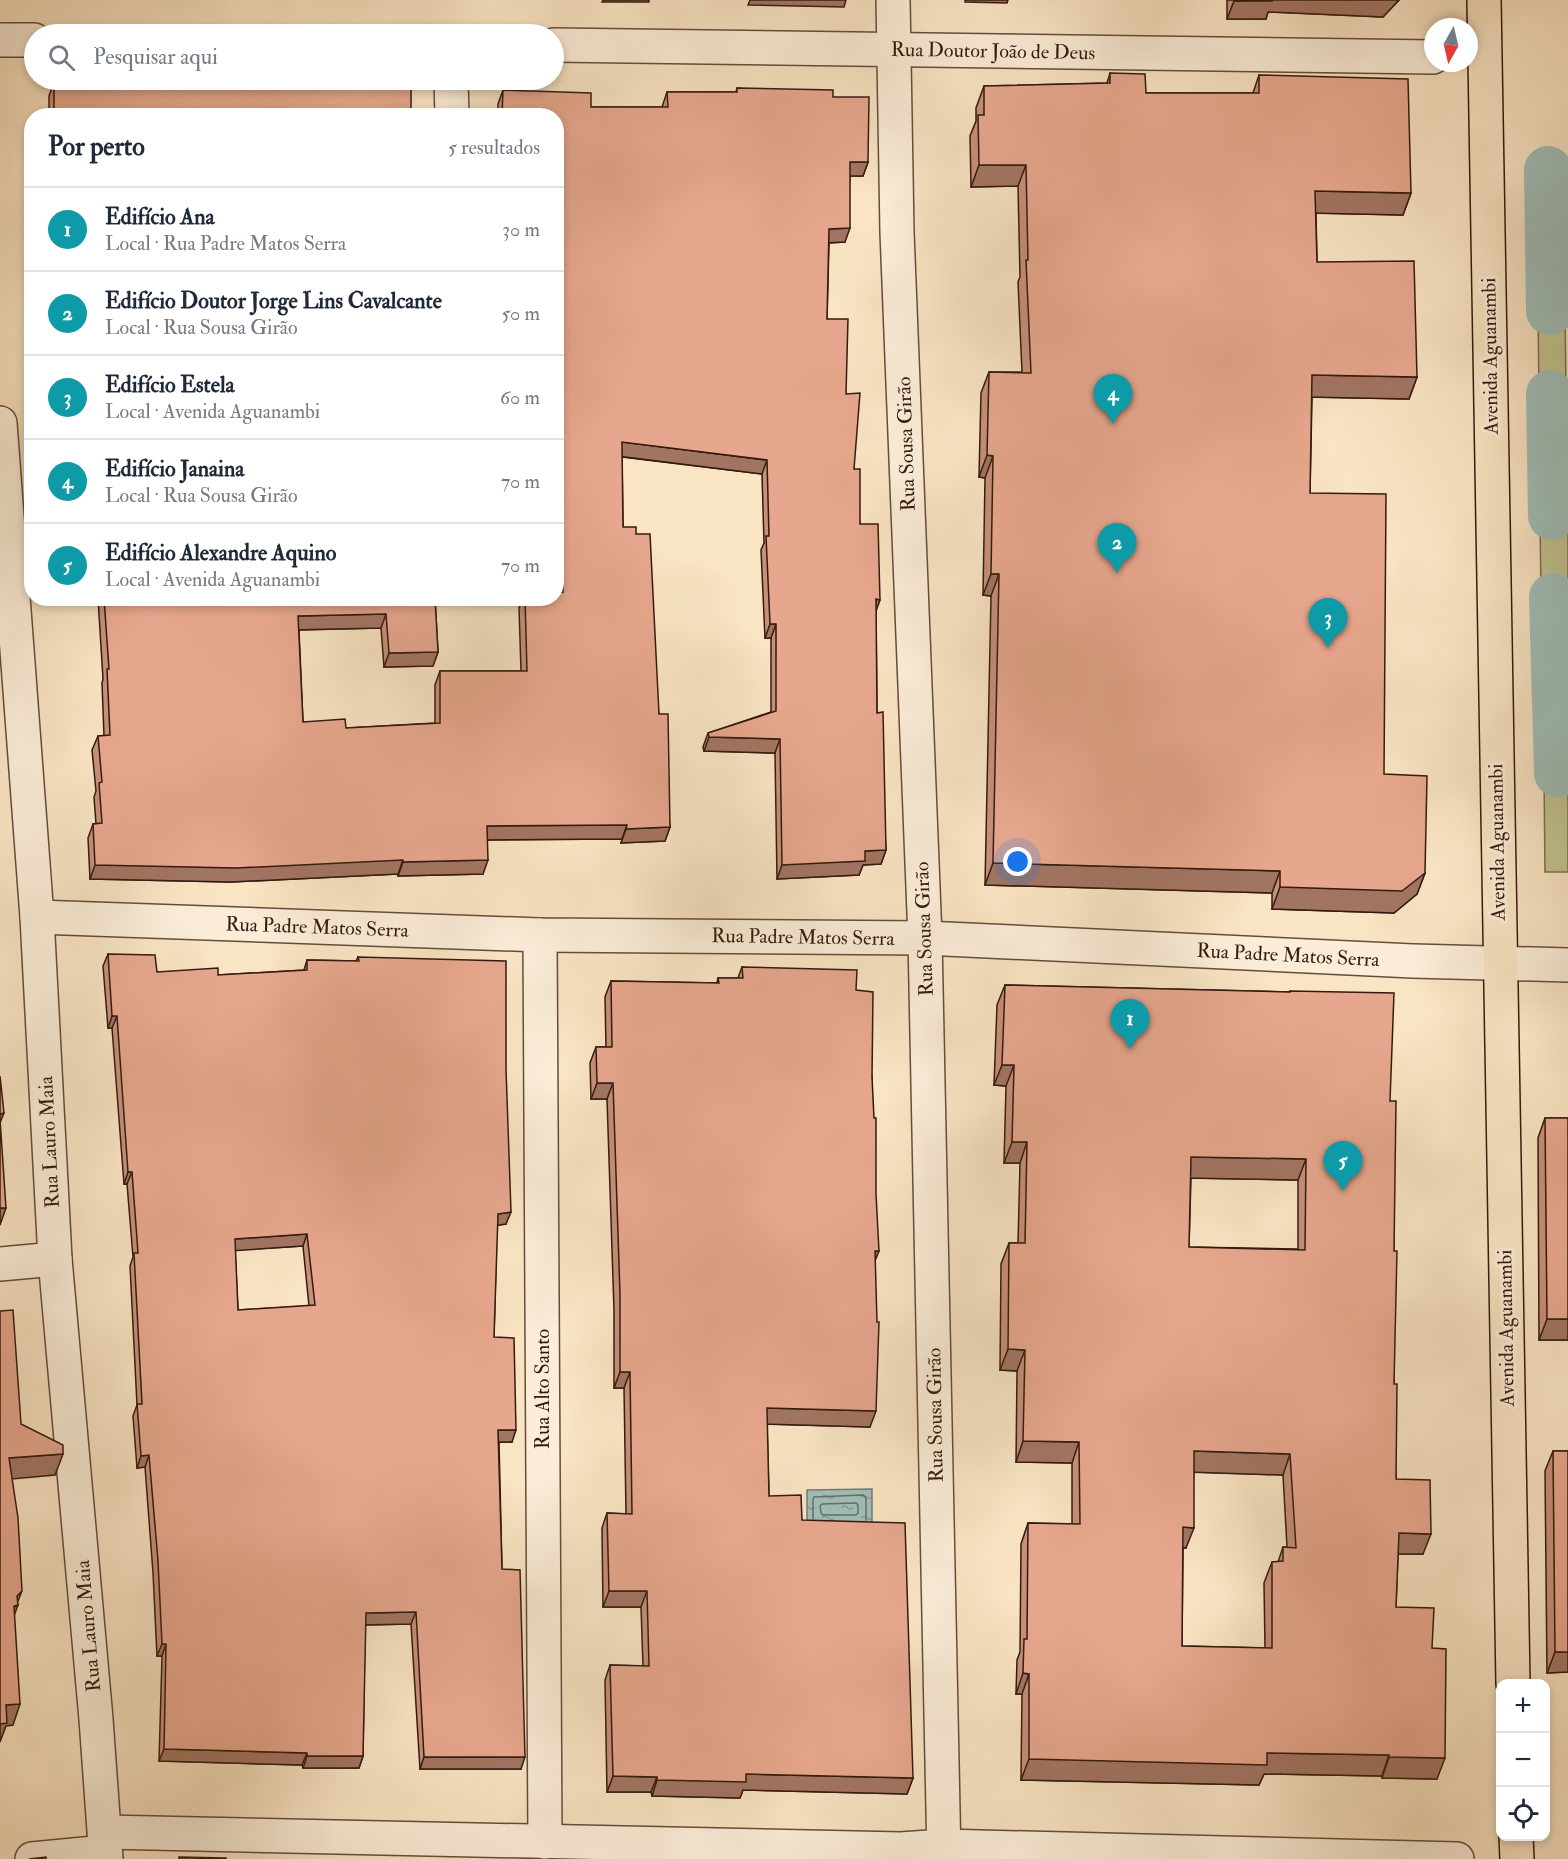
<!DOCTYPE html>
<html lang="pt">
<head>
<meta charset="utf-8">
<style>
	:root { --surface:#fff; --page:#f2f2f3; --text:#1f2937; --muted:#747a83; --line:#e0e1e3; --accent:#db2777 }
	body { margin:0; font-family:"IM FELL Double Pica",serif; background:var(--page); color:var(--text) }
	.controls { position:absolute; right:18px; bottom:18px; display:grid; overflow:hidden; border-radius:12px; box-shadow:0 3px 9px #0003 }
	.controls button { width:54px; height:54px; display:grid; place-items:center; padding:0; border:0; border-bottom:2px solid var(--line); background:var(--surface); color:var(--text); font:30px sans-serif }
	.compass { position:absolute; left:1424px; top:18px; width:54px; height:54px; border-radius:50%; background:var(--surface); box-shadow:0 3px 9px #0003; rotate:188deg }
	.you { position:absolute; left:1018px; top:862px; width:21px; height:21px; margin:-15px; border:4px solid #fff; border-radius:50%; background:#1a73e8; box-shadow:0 0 0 9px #1a73e833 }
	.badge { display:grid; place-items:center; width:39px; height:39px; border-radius:50%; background:var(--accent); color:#fff; font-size:20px; font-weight:700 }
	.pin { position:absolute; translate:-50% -50px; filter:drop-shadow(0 2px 3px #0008) }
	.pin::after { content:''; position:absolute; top:32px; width:21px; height:18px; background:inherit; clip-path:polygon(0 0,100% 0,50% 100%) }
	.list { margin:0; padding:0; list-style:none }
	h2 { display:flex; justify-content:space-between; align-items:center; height:78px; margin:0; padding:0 24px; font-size:26px }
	h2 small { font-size:20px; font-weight:400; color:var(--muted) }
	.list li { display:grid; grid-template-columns:39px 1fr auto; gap:18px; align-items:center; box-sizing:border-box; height:84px; padding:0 24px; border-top:2px solid var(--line) }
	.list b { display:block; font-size:22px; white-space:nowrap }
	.list p { margin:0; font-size:20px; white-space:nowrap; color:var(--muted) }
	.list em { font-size:20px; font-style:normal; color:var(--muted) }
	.icon { flex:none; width:33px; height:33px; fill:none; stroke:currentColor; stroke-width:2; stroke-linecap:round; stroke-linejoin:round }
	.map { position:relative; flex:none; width:1568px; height:1859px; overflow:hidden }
	.search { position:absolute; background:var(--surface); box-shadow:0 3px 9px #0003; left:24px; top:24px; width:540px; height:66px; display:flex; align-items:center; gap:15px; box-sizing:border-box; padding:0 21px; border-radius:33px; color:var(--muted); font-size:22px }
	.panel { position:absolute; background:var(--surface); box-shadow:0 3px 9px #0003; left:24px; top:108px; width:540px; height:498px; border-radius:24px }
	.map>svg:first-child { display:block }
	.garden { fill:#c1c391; stroke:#7a6e50; stroke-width:1.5 }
	.water { fill:url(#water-ripples); stroke:#747c75; stroke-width:1.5 }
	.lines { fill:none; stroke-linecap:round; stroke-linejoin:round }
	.shore { stroke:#6a6c64; stroke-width:1.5 }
	.canal { stroke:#9fbeb9; stroke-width:48 }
	.minor-casing { stroke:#654c3c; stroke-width:36 }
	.major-casing { stroke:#341a0f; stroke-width:36 }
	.minor { stroke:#fbedd8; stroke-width:33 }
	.major { stroke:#f9e4c3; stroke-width:33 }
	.wall { fill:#c7907a; stroke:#341a0f; stroke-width:1.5; fill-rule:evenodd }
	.shaded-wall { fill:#a27563; stroke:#341a0f; stroke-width:1.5 }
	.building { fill:#e7a78e; stroke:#341a0f; stroke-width:1.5; fill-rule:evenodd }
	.labels { text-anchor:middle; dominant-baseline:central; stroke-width:6; stroke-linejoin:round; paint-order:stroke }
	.street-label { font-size:20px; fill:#341a0f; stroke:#fbedd8 }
</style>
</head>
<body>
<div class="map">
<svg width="1568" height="1859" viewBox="0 0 1568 1859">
	<defs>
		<pattern id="water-ripples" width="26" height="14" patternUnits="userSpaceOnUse" patternTransform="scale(1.5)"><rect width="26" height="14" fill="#9fbeb9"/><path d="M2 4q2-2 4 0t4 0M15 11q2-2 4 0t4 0" fill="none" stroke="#829a95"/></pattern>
	</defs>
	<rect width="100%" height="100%" fill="#f9e4c3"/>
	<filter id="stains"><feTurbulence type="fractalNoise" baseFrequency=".00333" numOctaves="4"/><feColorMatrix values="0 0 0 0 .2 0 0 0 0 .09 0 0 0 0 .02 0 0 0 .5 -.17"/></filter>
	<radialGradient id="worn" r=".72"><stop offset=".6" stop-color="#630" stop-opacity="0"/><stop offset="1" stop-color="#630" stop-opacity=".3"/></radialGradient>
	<!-- garden -->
	<g class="garden">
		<polygon points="1538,311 1565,311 1566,394 1539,395"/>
		<polygon points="1540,516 1568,516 1568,597 1541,597"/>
		<polygon points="1568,773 1568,872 1545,872 1544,774"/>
	</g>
	<!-- water -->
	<polygon class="water" points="872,1489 872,1528 807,1529 807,1490"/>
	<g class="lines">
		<!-- shore -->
		<g class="shore">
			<polygon points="856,1503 858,1505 858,1513 856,1515 823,1515 821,1513 820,1506 822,1504"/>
			<polyline points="813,1519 813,1499 814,1497 863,1495 866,1498 866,1520"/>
		</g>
		<!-- canal -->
		<g class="canal">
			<polyline points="1548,170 1550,311"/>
			<polyline points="1550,394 1552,516"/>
			<polyline points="1553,597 1558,773"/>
		</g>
		<!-- minor casing -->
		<g class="minor-casing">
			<g id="minor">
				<polyline points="893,0 897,232 925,938 944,1859"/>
				<polyline points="0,40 34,40"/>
				<polyline points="554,45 1433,57"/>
				<polyline points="451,80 452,116"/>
				<polyline points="0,423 37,917 55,1259 96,1719 106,1859"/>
				<polyline points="37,917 540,935 925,938 1413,961 1568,965"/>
				<polyline points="540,935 545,1842"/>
				<polyline points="0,1264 55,1259"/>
				<polyline points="105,1832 901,1849 943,1846 1457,1859"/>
				<polyline points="32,1859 105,1852"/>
			</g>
		</g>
		<!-- major casing -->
		<g class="major-casing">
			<g id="major">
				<polyline points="1484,0 1513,1684"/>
				<polyline points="1516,1836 1517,1859"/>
			</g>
		</g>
		<!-- minor -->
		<use href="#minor" class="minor"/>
		<!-- major -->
		<use href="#major" class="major"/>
	</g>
	<!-- wall -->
	<g class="wall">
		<polygon points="1227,0 1399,0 1383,17 1268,12 1266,19 1227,19"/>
		<polygon points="1110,73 1146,93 1253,93 1259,75 1411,193 1403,215 1316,213 1317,262 1417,377 1409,399 1312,397 1310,493 1384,774 1425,873 1417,894 1394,913 1272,909 1272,893 985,885 991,596 983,595 985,478 979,477 981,393 989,372 1022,372 1018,282 1020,277 1018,186 971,187 970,136 976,121 976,108 984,86 1107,83"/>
		<polygon points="133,80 311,80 311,86 411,116 49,116 49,96 54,82 132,84"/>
		<polygon points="737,88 833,97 868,162 863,176 850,176 845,242 829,243 827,319 846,394 860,524 876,611 877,713 886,850 881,864 863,865 859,875 777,879 775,753 704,751 703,747 708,733 771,712 771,638 765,638 761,550 764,543 762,474 622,457 623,527 659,714 670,827 665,841 621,843 622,839 487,840 483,874 398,876 398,874 231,882 90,879 88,838 93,824 96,824 94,797 96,791 92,750 98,736 104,736 102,683 103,679 98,598 435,598 438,652 433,666 384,667 381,628 299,630 303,722 346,728 435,723 435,685 440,671 521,671 519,608 523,598 556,598 558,592 556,530 556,116 498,116 498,104 503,90 591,107 662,107 667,92 736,92"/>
		<path d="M 108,954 L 157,972 L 218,975 L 304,970 L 307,960 L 356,961 L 358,957 L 506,1224 L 497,1225 L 494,1337 L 512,1442 L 499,1442 L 502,1569 L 521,1769 L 420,1769 L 411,1624 L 365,1625 L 363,1756 L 359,1768 L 303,1768 L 302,1765 L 159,1761 L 162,1656 L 157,1656 L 153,1573 L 145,1467 L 137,1468 L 133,1416 L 137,1405 L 130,1266 L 133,1257 L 127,1184 L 124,1184 L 112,1028 L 108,1028 L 103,966 ZM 303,1246 L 309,1306 L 238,1310 L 235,1250 Z"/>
		<polygon points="742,967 856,990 872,1077 875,1260 870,1427 767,1424 769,1496 802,1520 913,1778 907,1794 743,1790 740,1798 652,1796 651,1792 607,1792 605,1680 610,1665 643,1666 641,1607 603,1607 602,1528 607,1513 626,1514 624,1388 614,1388 614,1310 607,1099 591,1099 590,1063 596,1047 606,1047 605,997 611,981 717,983 718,978 738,978"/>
		<path d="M 1005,985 L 1289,992 L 1290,991 L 1390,1101 L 1394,1251 L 1394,1384 L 1396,1479 L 1423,1554 L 1398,1554 L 1396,1607 L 1432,1648 L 1437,1779 L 1382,1778 L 1382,1776 L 1264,1774 L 1259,1785 L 1021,1780 L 1022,1694 L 1016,1694 L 1017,1660 L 1020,1652 L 1021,1544 L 1028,1523 L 1072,1524 L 1072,1463 L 1016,1462 L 1017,1371 L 1000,1370 L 1001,1264 L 1009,1243 L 1018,1243 L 1020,1163 L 1004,1163 L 1006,1086 L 994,1085 L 997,1005 ZM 1191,1178 L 1298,1180 L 1298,1249 L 1189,1247 ZM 1194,1472 L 1283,1475 L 1287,1547 L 1283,1547 L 1278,1562 L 1272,1562 L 1264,1583 L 1265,1648 L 1182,1646 L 1183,1548 L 1186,1548 Z"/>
		<polygon points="1545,1118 1568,1118 1568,1340 1539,1340 1538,1138"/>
		<polygon points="1553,1451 1568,1451 1568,1672 1547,1673 1545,1471"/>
	</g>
	<!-- shaded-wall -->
	<g class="shaded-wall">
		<polygon points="603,0 649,0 649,2 602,2"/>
		<polygon points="750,0 846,0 844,7 748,5"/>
		<polygon points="965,0 1008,0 1007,3 965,2"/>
		<polygon points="1270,0 1399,0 1383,17 1268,12 1266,19 1227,19 1234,1"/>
		<polygon points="850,162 868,162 863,176 845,176"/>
		<polygon points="979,165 1026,165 1018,186 971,187"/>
		<polygon points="1315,191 1411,193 1403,215 1307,213"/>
		<polygon points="850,228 845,242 824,243 829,229"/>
		<polygon points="1312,375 1417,377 1409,399 1305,397"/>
		<polygon points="622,442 767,460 762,474 617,456"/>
		<polygon points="987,455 993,456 985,478 979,477"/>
		<polygon points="556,481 561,481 556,493"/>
		<polygon points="991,574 999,574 991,596 983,595"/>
		<polygon points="876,599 880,600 875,614"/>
		<polygon points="386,614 381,628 293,630 298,616"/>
		<polygon points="770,624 776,624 771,638 765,638"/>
		<polygon points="438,652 433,666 384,667 389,653"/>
		<polygon points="709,737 780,739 775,753 704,751"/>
		<polygon points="627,825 622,839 482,840 487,826"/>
		<polygon points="670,827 665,841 621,843 626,829"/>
		<polygon points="886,850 881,864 863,865 859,875 777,879 782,865 865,851"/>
		<polygon points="403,860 398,874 231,882 90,879 95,865"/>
		<polygon points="488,860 483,874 398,876 403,862"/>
		<polygon points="993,863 1280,871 1272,893 985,885"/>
		<polygon points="1425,873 1417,894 1394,913 1272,909 1280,887"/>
		<polygon points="112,1016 117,1016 112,1028 108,1028"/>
		<polygon points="1002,1065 1014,1065 1006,1086 994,1085"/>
		<polygon points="597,1083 613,1083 607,1099 591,1099"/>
		<polygon points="4,1113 0,1123 0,1114"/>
		<polygon points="1012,1142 1027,1142 1020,1163 1004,1163"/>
		<polygon points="1191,1157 1306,1159 1298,1180 1184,1178"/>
		<polygon points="128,1172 132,1172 127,1184 124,1184"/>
		<polygon points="0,1208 6,1208 0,1225"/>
		<polygon points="511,1212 506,1224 493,1226 498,1214"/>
		<polygon points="307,1234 303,1246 230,1251 235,1239"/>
		<polygon points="875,1251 879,1251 873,1266"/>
		<polygon points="1547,1319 1568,1319 1568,1340 1539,1340"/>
		<polygon points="1008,1349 1025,1350 1017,1371 1000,1370"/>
		<polygon points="620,1372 630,1372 624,1388 614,1388"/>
		<polygon points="767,1408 876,1411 870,1427 761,1424"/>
		<polygon points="498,1430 516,1430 512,1442 494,1442"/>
		<polygon points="1023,1441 1079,1442 1072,1463 1016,1462"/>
		<polygon points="1194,1451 1290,1454 1283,1475 1186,1472"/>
		<polygon points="63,1454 55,1475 1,1480 9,1458"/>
		<polygon points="149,1455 145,1467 137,1468 141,1456"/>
		<polygon points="1183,1527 1194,1528 1186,1548 1175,1548"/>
		<polygon points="1399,1533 1431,1534 1423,1554 1391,1554"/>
		<polygon points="22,1591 16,1606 18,1605 10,1627 17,1596"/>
		<polygon points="609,1591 647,1591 641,1607 603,1607"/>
		<polygon points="416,1612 411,1624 361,1625 366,1613"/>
		<polygon points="162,1644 166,1644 162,1656 157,1656"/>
		<polygon points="1555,1652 1568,1652 1568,1672 1547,1673"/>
		<polygon points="1023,1673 1029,1674 1022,1694 1016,1694"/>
		<polygon points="20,1704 13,1725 6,1726 0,1742 0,1721 6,1705"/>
		<polygon points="164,1749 307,1753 302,1765 159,1761"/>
		<polygon points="1267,1753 1389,1755 1382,1776 1264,1774 1259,1785 1021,1780 1029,1759"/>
		<polygon points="307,1756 363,1756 359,1768 303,1768"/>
		<polygon points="424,1757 525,1757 521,1769 420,1769"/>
		<polygon points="1389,1757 1445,1758 1437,1779 1382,1778"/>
		<polygon points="746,1774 913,1778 907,1794 743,1790 740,1798 652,1796 657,1780"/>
		<polygon points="613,1776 657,1777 651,1792 607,1792"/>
	</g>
	<!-- building -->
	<g class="building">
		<rect x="1234" y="0" width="38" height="1"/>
		<polygon points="1110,73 1145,74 1146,93 1259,93 1259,75 1408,79 1411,193 1315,191 1317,262 1414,261 1417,377 1312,375 1310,493 1386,494 1384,774 1427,776 1425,873 1402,891 1280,887 1280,871 993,863 999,574 991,574 993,456 987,455 989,372 1031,373 1026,260 1028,260 1026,165 979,165 978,115 984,115 984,86 1110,83"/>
		<polygon points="137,80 311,80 311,86 411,86 411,116 54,116 54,82 137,84"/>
		<polygon points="737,88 833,90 833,97 869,97 868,162 850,162 850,228 829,229 827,319 848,319 846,394 860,393 854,469 860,469 860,524 878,524 880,600 876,599 877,713 883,712 886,850 865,851 865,861 782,865 780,739 709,737 708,733 776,711 776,624 770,624 766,536 769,536 767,460 622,442 623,527 636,527 636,534 650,534 659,714 668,714 670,827 626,829 627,825 487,826 488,860 403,862 403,860 236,868 95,865 93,824 102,823 99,783 102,782 98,736 110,735 107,669 109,669 104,598 297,598 298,604 297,598 435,598 438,652 389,653 386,614 298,616 303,722 345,719 346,728 440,723 440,671 527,671 525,598 556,598 556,593 563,592 561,481 556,481 556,116 502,116 503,90 591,93 591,107 668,107 667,92 737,92"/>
		<path d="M 108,954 L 155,955 L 157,972 L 218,968 L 218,975 L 307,970 L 307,960 L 359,961 L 358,957 L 506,961 L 506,1069 L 511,1212 L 498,1214 L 494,1337 L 514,1338 L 516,1430 L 498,1430 L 502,1569 L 520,1570 L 525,1757 L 424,1757 L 416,1612 L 366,1613 L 363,1756 L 307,1756 L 307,1753 L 164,1749 L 166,1644 L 162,1644 L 158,1561 L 149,1455 L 141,1456 L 137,1404 L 142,1404 L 134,1253 L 138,1253 L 132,1172 L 128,1172 L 117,1016 L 112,1016 ZM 307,1234 L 315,1305 L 238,1310 L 235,1239 Z"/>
		<polygon points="742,967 857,970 856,990 873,992 872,1077 874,1118 876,1118 876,1194 879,1251 875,1251 877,1322 879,1322 876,1411 767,1408 769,1496 801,1495 802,1520 905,1523 913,1778 746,1774 746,1782 657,1780 657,1777 613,1776 610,1665 649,1666 647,1591 609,1591 607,1513 632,1514 630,1372 620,1372 620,1294 613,1083 597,1083 596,1047 612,1047 611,981 719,983 718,978 743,978"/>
		<path d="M 1005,985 L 1290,992 L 1290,991 L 1394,993 L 1390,1101 L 1396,1101 L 1394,1251 L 1397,1251 L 1394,1384 L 1397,1384 L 1396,1479 L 1430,1480 L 1431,1534 L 1399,1533 L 1396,1607 L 1434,1608 L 1432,1648 L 1446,1649 L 1445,1758 L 1389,1757 L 1389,1755 L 1267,1753 L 1267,1765 L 1029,1759 L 1029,1674 L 1023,1673 L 1024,1639 L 1027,1639 L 1028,1523 L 1080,1524 L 1079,1442 L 1023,1441 L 1025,1350 L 1008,1349 L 1009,1243 L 1025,1243 L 1027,1142 L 1012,1142 L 1014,1065 L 1002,1065 ZM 1191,1157 L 1306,1159 L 1305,1250 L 1189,1247 ZM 1194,1451 L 1290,1454 L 1296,1548 L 1283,1547 L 1283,1561 L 1272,1562 L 1272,1648 L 1182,1646 L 1183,1527 L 1194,1528 Z"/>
		<polygon points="0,1076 4,1113 0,1114"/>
		<polygon points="1545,1118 1568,1118 1568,1319 1547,1319"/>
		<polygon points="0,1119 6,1208 0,1208"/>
		<polygon points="13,1310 21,1424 63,1445 63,1454 9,1458 18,1518 22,1591 17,1596 18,1605 14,1606 20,1704 6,1705 7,1723 0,1724 0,1311"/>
		<polygon points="1553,1451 1568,1451 1568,1652 1555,1652"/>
		<polygon points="46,1857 46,1859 29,1859"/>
		<polygon points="179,1857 226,1858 226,1859 179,1859"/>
	</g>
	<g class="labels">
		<!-- street labels -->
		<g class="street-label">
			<text transform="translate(993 51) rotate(1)">Rua Doutor João de Deus</text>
			<text transform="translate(1490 356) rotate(-91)">Avenida Aguanambi</text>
			<text transform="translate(906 444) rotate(-92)">Rua Sousa Girão</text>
			<text transform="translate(1497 842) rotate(-91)">Avenida Aguanambi</text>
			<text transform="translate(317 927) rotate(2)">Rua Padre Matos Serra</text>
			<text transform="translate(924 929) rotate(-92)">Rua Sousa Girão</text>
			<text transform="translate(803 937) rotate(1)">Rua Padre Matos Serra</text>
			<text transform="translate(1288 955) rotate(3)">Rua Padre Matos Serra</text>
			<text transform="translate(49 1142) rotate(-93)">Rua Lauro Maia</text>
			<text transform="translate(1506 1328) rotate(-91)">Avenida Aguanambi</text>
			<text transform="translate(542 1389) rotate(-90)">Rua Alto Santo</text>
			<text transform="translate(935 1415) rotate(-91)">Rua Sousa Girão</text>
			<text transform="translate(88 1626) rotate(-95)">Rua Lauro Maia</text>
		</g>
	</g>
	<rect width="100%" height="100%" filter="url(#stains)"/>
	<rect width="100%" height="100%" fill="url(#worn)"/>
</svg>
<div class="controls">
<button>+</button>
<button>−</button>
<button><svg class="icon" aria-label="locate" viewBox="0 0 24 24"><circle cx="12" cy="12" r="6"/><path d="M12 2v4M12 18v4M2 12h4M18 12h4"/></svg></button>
</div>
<svg class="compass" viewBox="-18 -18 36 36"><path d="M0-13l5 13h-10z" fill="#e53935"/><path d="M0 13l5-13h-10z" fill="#747a83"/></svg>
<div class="you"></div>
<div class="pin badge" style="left:1130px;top:1049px;background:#0f9aa8">1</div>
<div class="pin badge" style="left:1117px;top:573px;background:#0f9aa8">2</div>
<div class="pin badge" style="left:1328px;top:648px;background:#0f9aa8">3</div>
<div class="pin badge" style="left:1113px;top:424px;background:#0f9aa8">4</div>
<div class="pin badge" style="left:1343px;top:1191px;background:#0f9aa8">5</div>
<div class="search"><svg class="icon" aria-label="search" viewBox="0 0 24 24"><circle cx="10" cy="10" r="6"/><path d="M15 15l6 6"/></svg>Pesquisar aqui</div>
<section class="panel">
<h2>Por perto<small>5 resultados</small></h2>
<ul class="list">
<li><span class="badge" style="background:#0f9aa8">1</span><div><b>Edifício Ana</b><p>Local · Rua Padre Matos Serra</p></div><em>30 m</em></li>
<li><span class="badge" style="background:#0f9aa8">2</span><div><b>Edifício Doutor Jorge Lins Cavalcante</b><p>Local · Rua Sousa Girão</p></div><em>50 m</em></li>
<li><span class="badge" style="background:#0f9aa8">3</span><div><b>Edifício Estela</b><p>Local · Avenida Aguanambi</p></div><em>60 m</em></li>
<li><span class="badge" style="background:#0f9aa8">4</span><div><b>Edifício Janaina</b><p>Local · Rua Sousa Girão</p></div><em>70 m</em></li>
<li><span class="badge" style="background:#0f9aa8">5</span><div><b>Edifício Alexandre Aquino</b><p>Local · Avenida Aguanambi</p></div><em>70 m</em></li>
</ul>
</section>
</div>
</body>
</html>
